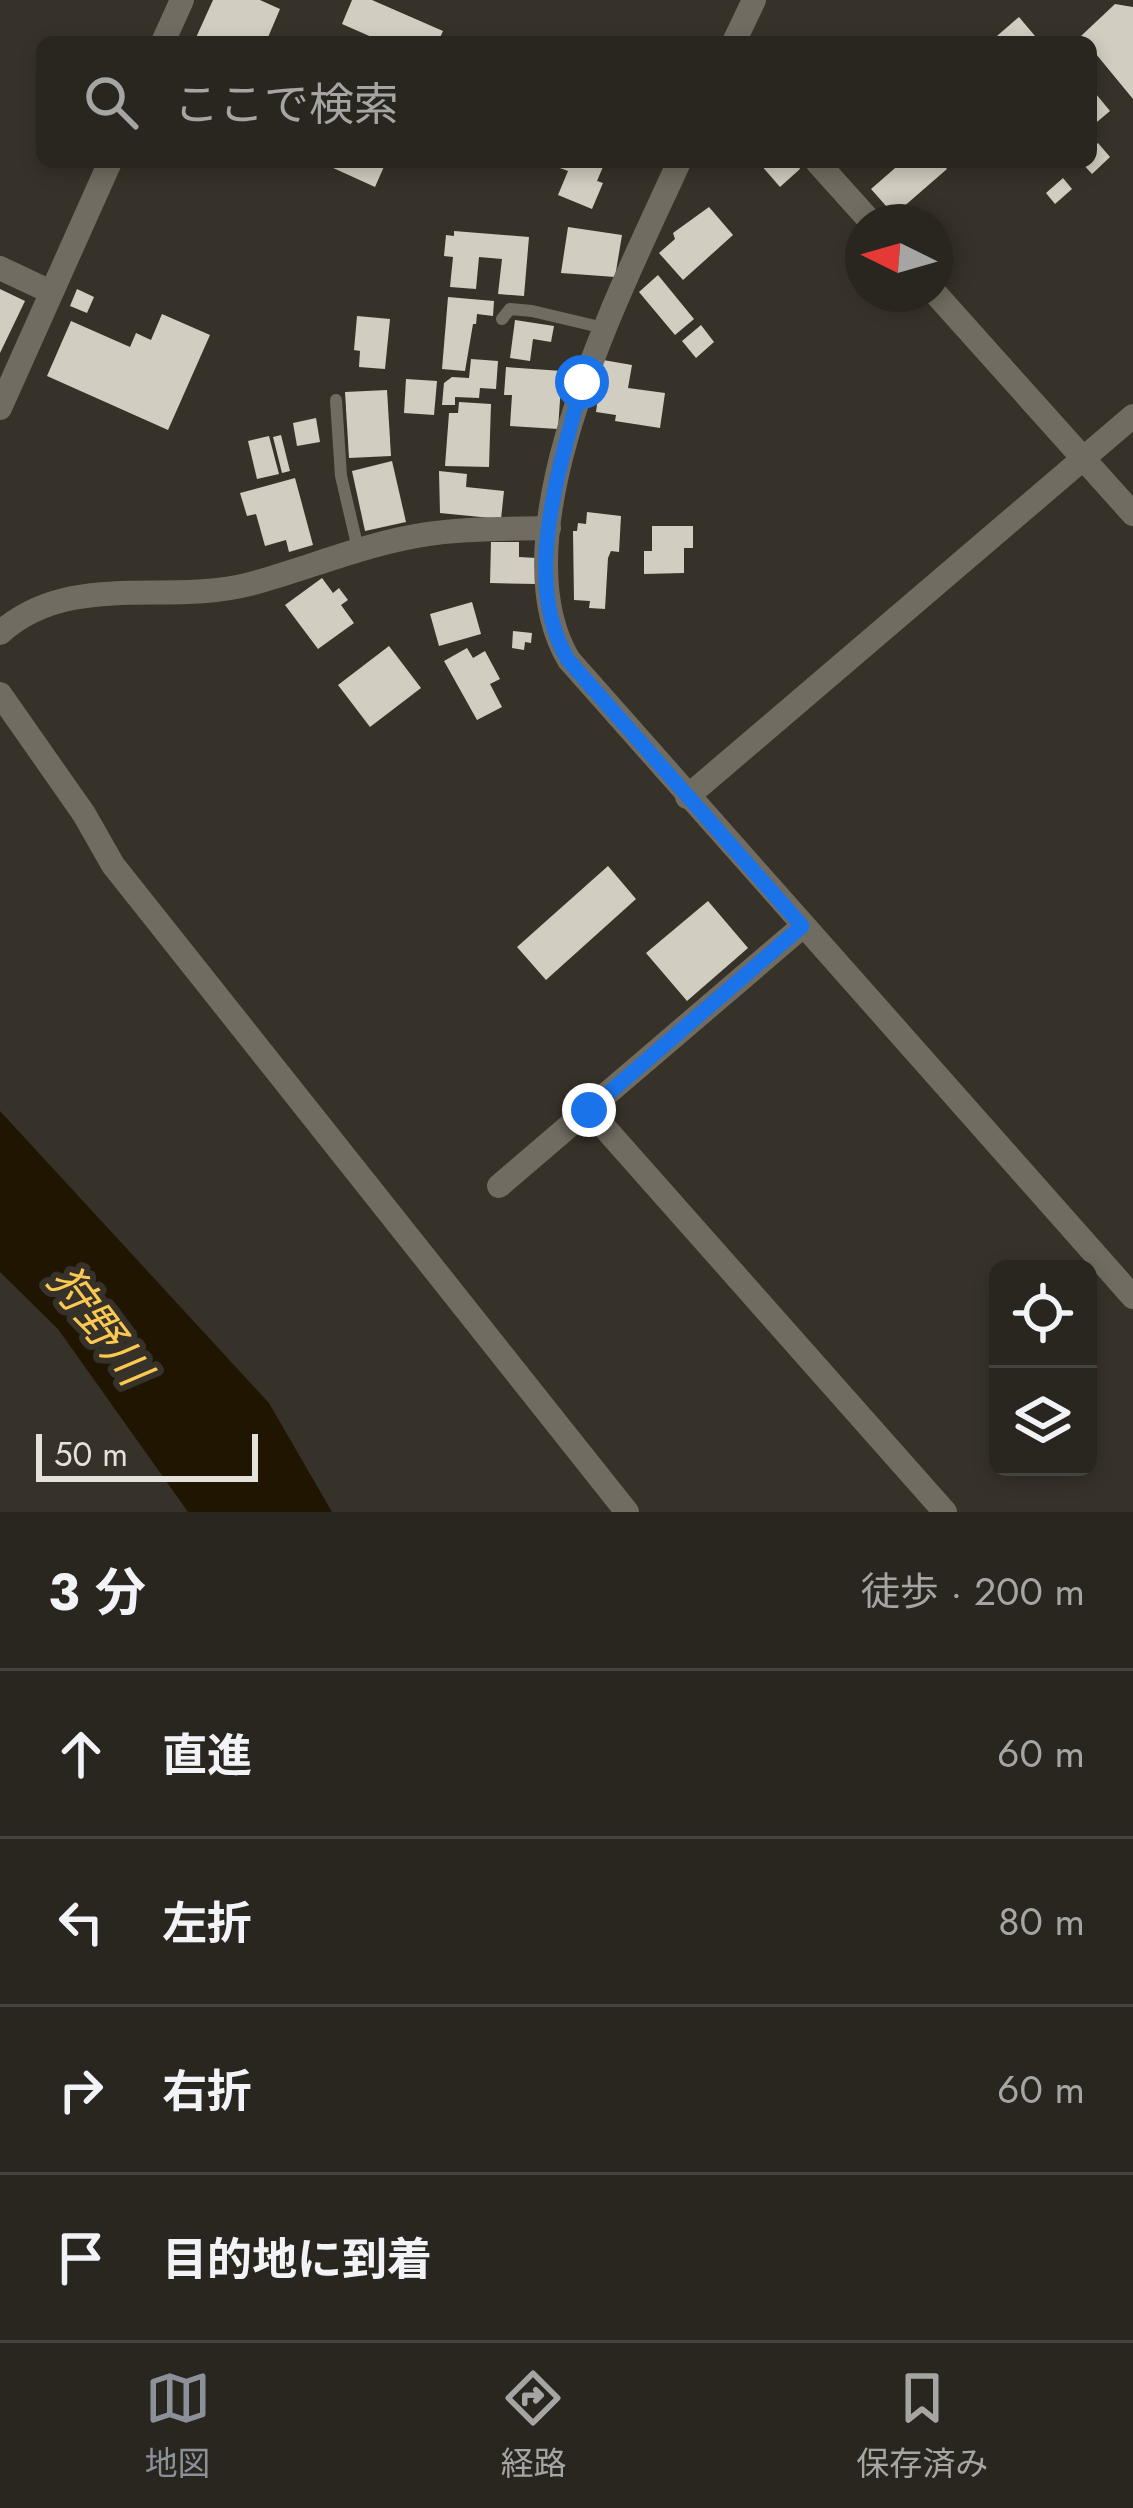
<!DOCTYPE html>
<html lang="ja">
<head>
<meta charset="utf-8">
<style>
	:root { --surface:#29261f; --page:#35322c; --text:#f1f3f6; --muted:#a5a5a4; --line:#45433d; --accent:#8c9099 }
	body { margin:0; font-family:Jost,"Noto Sans JP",sans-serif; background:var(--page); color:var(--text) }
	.controls { position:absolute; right:36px; bottom:36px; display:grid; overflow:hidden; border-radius:18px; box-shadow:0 6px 18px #0003 }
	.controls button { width:108px; height:108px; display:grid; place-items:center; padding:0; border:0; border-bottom:3px solid var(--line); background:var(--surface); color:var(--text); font:60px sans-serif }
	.compass { position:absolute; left:845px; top:204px; width:108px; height:108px; border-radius:50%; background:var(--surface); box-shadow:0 6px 18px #0003; rotate:275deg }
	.scale { position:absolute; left:36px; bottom:30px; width:222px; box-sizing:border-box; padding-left:12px; border:6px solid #e5e2dc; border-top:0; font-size:33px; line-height:42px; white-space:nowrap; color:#e5e2dc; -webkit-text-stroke:9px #373229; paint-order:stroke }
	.stop { position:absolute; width:36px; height:36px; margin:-27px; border:9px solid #1a73e8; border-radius:50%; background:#fff }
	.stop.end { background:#1a73e8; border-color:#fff; box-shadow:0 3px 12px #0008 }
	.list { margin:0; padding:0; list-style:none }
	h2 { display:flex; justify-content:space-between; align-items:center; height:156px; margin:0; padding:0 48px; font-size:51px }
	h2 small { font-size:39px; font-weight:400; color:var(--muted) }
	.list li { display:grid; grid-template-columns:78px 1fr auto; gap:36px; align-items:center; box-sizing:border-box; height:168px; padding:0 48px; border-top:3px solid var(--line) }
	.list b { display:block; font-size:45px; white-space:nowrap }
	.list em { font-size:39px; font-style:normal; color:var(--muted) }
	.icon { flex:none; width:66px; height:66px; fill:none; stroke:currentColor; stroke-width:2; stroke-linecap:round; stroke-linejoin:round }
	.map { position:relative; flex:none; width:1133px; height:1512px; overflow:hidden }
	.search { position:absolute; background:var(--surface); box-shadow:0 6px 18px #0003; left:36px; right:36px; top:36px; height:132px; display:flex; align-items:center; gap:30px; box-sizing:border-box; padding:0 42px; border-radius:18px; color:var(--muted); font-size:45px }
	.sheet { height:828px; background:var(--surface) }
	nav { display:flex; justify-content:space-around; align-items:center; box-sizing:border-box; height:168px; border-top:3px solid var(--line); background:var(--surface); font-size:33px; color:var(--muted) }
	nav a { display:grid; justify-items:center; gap:6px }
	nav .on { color:var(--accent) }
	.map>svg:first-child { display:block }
	.water { fill:#201500 }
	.building { fill:#d2cdc1 }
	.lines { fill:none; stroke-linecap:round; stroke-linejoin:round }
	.lane { stroke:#716c61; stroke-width:12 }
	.street { stroke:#716c61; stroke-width:24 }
	.route { stroke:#1a73e8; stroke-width:15 }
	.labels { text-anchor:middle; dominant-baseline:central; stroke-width:12; stroke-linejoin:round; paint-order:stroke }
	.water-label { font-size:45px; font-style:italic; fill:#fbc851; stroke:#373229 }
</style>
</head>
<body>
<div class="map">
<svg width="1133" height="1512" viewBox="0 0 1133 1512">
	<rect width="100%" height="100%" fill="#373229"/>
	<!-- water -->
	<polygon class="water" points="0,1111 269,1403 332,1512 188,1512 58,1329 0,1272"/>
	<!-- building -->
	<g class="building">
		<polygon points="213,0 260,0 280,9 266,42 194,42"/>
		<polygon points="352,0 372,0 443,31 438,42 383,42 342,24"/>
		<polygon points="1115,4 1133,7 1133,99 1091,48 1091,42 1081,36"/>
		<polygon points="1019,17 1035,36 1028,42 990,42"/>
		<polygon points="1091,88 1110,111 1091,127"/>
		<polygon points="1098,143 1110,157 1092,174 1081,162 1091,162 1091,150"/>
		<polygon points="320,162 386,162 375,187"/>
		<polygon points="562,162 605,162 597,181 603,183 592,209 558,195 568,171 560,168"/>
		<polygon points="765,162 795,162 800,169 780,187 761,165"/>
		<polygon points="902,162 941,162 947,169 894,215 871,189"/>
		<polygon points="1063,178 1072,189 1055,204 1046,193"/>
		<polygon points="709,207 733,235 683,280 659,253 675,239 673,233"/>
		<polygon points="568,227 622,235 615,277 561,273"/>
		<polygon points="454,231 529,237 524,296 498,294 502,259 479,257 476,289 450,287 453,257 444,256 446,235 454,236"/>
		<polygon points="658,275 694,319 675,335 639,292"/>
		<polygon points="0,289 25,301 0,353"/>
		<polygon points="77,289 94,297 87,313 70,306"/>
		<polygon points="448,297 494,301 493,316 477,314 476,324 473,324 465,371 442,369"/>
		<polygon points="162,314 210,335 168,430 47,376 71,321 130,347 136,333 151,340"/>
		<polygon points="357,316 390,319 385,369 359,367 360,351 354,350"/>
		<polygon points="515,320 554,326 551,342 533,339 530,361 510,358"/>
		<polygon points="701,325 714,342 696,358 682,341"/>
		<polygon points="471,359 498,361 496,389 480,388 479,398 455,397 455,405 442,405 444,383 452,377 469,378"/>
		<polygon points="603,360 632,365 628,388 665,393 660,428 615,421 616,415 596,412"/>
		<polygon points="506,367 562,371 558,429 510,426 512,395 504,395"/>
		<polygon points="406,379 437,381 434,415 404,413"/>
		<polygon points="387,390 391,456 349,458 345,392"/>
		<polygon points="459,402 491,404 489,467 445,466 449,413 458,413"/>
		<polygon points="316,418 320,442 297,446 293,423"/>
		<polygon points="281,435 290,471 282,473 273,437"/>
		<polygon points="269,436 279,474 257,479 248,441"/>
		<polygon points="392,461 406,522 365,531 352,471"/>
		<polygon points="439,471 467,474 466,487 504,491 501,519 440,513"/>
		<polygon points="295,478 313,545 289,552 286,540 265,546 256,514 247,516 240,493"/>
		<polygon points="587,512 621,516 619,552 611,551 608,558 605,609 589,608 590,601 574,600 573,531 577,531 578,523 586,524"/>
		<polygon points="652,526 693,526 693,548 684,548 684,573 644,574 644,551 652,551"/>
		<polygon points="491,542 519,542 519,557 537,558 537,584 490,583"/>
		<polygon points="322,578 333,593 339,588 348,600 341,605 354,623 318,649 285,605"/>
		<polygon points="472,602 481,634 439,646 430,614"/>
		<polygon points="513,631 532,633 531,643 525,642 524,650 512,648"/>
		<polygon points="389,646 421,688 370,727 338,685"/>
		<polygon points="467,648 473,658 485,651 500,679 490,684 502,707 477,720 444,661"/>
		<polygon points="608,866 636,899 546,980 517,947"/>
		<polygon points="708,901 748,948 687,1001 646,953"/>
	</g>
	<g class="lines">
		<!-- lane -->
		<g class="lane">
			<polyline points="502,319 510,309 532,311 604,328"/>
			<polyline points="336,400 341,476 358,549"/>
		</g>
		<!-- street -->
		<g class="street">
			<polyline points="163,42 182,0"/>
			<polyline points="734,42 754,0"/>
			<path d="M 679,162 C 625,282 493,534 569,660 L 1133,1297"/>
			<polyline points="817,162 871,222"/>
			<polyline points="0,268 51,292"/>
			<polyline points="935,293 1133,514"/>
			<polyline points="0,408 110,162"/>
			<path d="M 0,633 C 70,570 166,606 250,584 C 310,568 366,543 428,534 C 468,528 509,529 549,528"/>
			<polyline points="0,694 84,814 113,865 627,1512"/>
			<polyline points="687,797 1133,416"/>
			<polyline points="589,1110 945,1512"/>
			<polyline points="499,1186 803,926"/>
		</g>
	</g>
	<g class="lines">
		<!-- route -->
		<path class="route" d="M 582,382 C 561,467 520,579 568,660 L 802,926 L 589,1110"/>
	</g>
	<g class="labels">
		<!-- water labels -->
		<g class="water-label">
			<text transform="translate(99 1325) rotate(53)">狩野川</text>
		</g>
	</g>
</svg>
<div class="controls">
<button><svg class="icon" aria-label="locate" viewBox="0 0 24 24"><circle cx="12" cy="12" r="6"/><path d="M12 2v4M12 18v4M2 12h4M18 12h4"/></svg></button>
<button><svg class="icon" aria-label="layers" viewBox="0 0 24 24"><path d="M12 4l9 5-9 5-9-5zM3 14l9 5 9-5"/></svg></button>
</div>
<svg class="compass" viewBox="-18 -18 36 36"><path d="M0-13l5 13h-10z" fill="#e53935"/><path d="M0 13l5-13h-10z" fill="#a5a5a4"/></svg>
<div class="scale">50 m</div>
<div class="stop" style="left:582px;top:382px"></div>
<div class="stop end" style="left:589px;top:1110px"></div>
<div class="search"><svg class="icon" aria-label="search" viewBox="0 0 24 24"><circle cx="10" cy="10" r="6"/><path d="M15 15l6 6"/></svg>ここで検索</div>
</div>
<section class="sheet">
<h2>3 分<small>徒歩 · 200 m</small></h2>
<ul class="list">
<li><svg class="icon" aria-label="ahead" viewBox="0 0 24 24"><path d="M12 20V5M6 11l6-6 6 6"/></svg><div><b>直進</b></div><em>60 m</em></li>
<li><svg class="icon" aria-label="left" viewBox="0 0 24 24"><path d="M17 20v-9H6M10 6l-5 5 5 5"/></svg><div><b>左折</b></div><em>80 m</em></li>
<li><svg class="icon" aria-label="right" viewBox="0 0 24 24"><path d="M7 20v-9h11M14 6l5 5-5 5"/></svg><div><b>右折</b></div><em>60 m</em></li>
<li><svg class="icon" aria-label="arrive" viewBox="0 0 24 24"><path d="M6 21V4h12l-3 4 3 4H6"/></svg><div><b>目的地に到着</b></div></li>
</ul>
</section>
<nav>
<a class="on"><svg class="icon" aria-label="map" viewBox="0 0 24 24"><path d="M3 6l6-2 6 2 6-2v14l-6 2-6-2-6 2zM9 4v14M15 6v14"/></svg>地図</a>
<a><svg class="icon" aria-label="directions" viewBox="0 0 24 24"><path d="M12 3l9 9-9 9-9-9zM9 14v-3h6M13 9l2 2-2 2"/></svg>経路</a>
<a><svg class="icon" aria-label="saved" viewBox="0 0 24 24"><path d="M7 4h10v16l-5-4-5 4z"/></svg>保存済み</a>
</nav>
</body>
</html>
